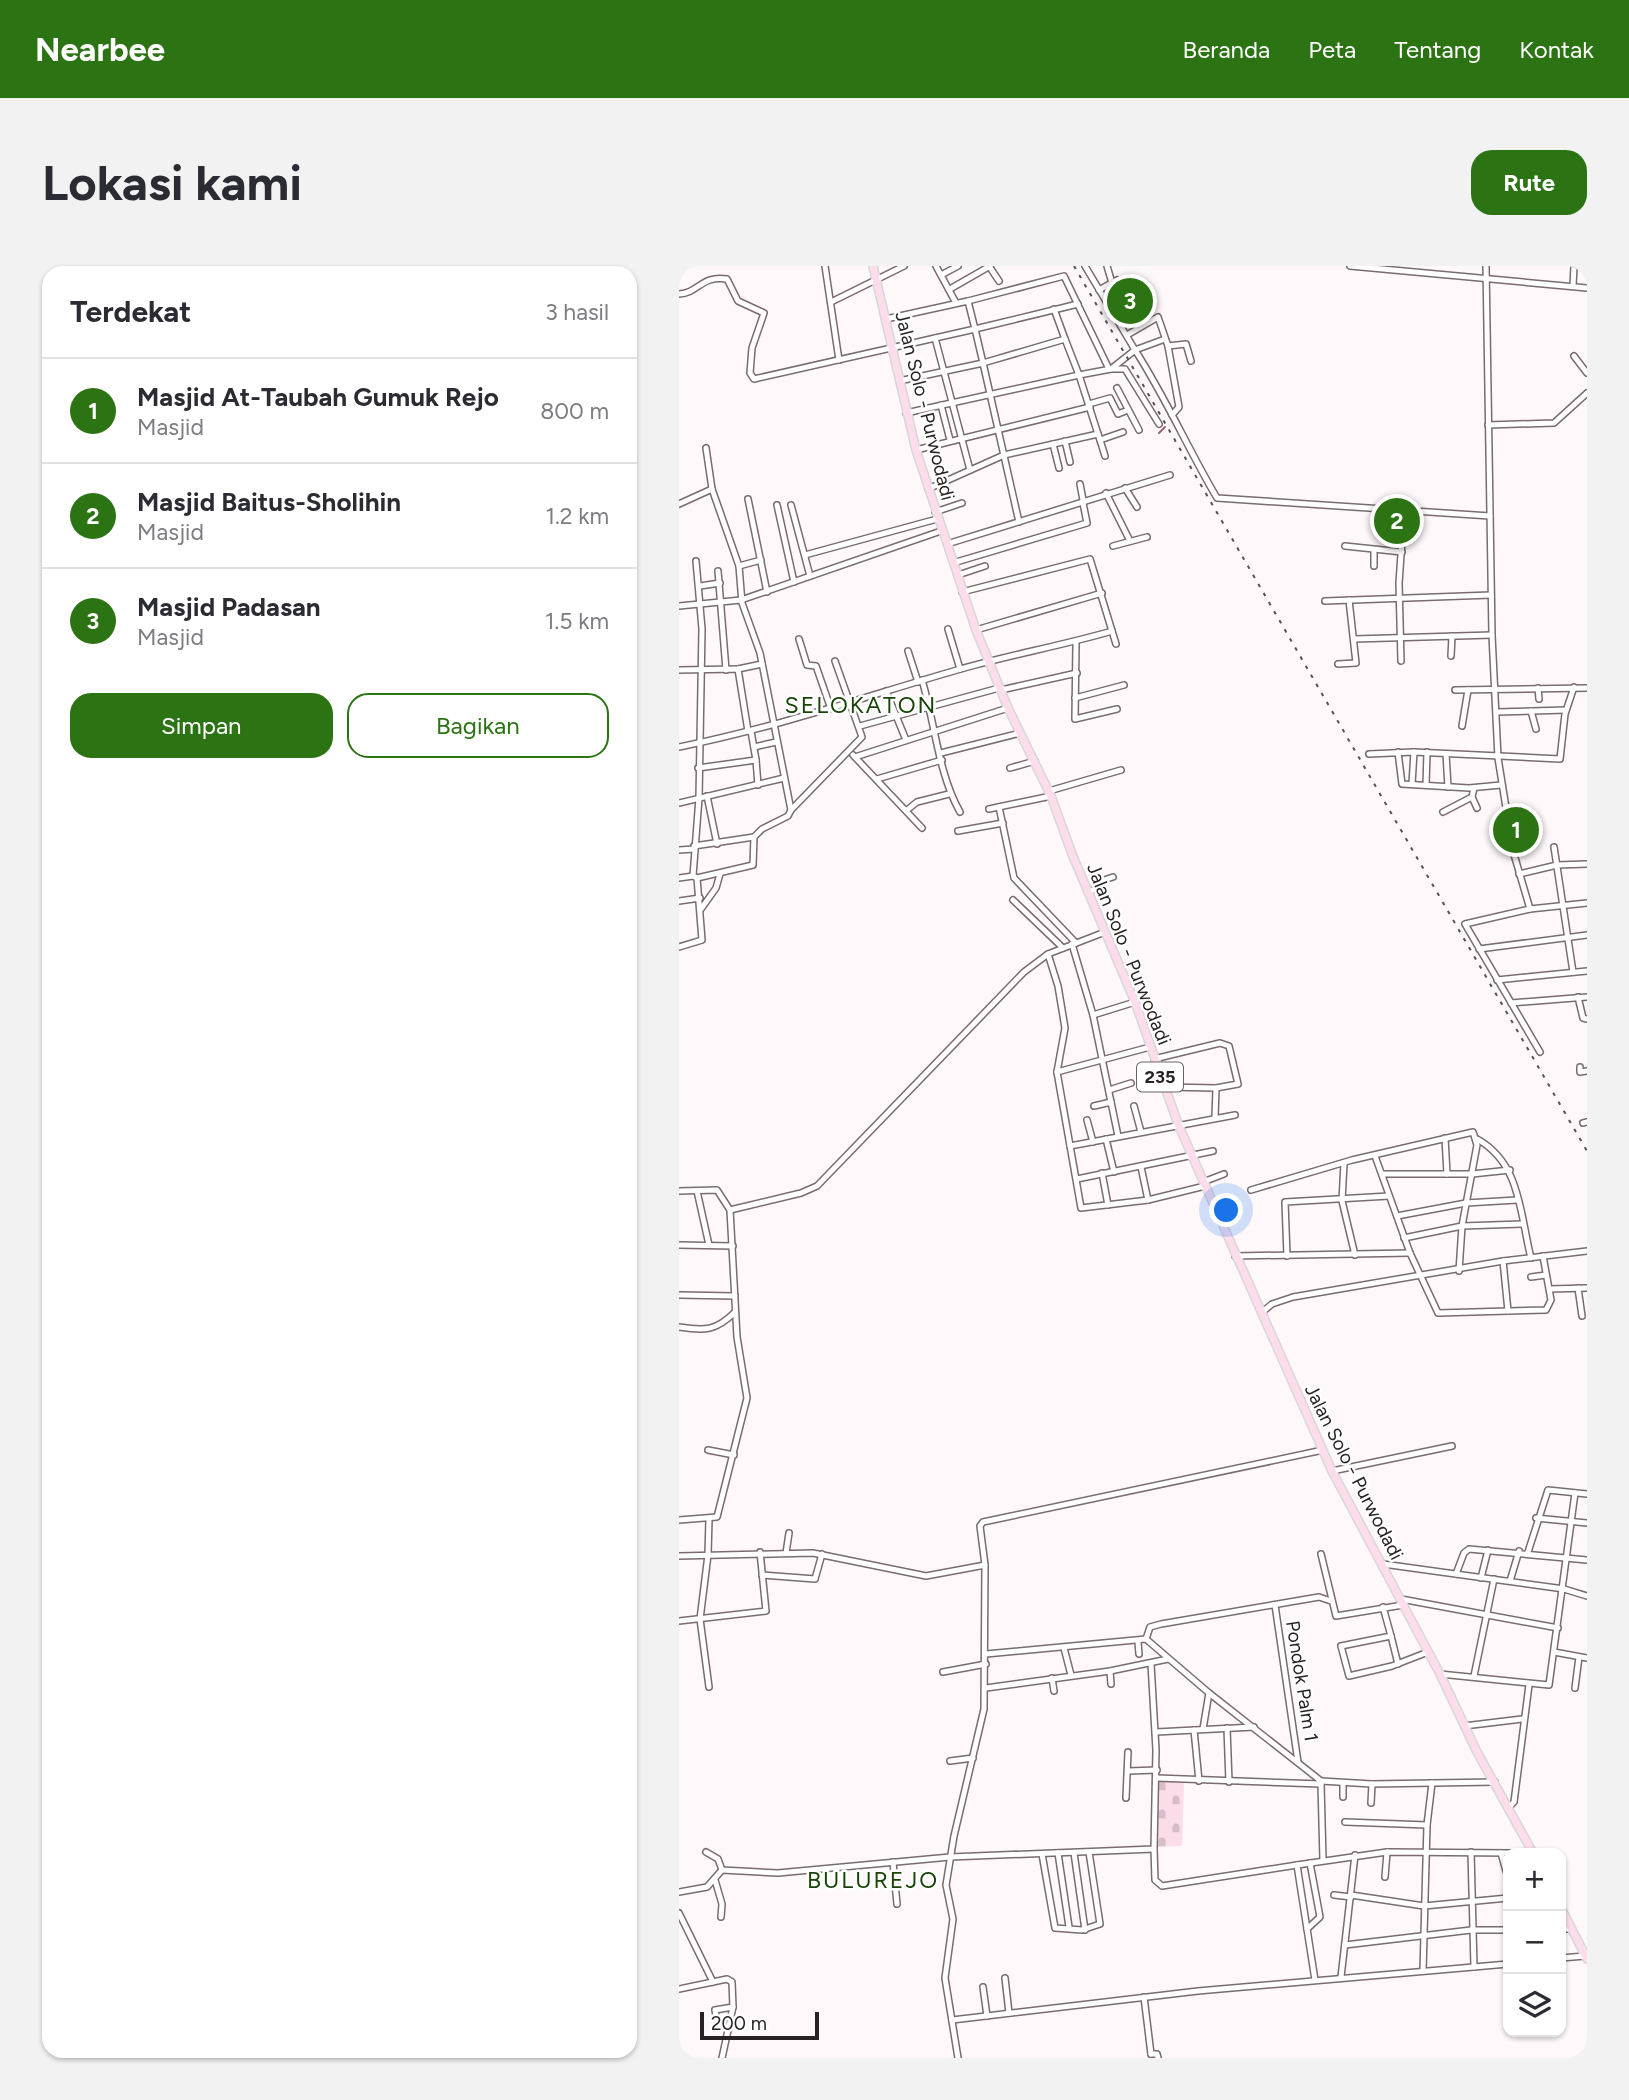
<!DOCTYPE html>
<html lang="id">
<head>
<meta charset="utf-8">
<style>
	:root { --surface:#fff; --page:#f2f2f3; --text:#2b2b33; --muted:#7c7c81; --line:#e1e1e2; --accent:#2c7313 }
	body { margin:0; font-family:Figtree,sans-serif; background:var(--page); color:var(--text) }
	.controls { position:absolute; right:21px; bottom:21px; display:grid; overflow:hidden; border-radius:14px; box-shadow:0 2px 5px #0004 }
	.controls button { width:63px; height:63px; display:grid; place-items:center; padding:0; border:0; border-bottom:2px solid var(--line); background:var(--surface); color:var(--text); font:35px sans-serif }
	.scale { position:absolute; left:21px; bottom:18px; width:119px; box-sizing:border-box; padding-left:7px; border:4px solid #282225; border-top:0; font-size:19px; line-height:24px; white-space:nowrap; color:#282225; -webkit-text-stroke:5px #fff; paint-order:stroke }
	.you { position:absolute; left:548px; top:945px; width:24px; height:24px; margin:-18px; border:5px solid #fff; border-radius:50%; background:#1a73e8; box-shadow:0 0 0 10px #1a73e833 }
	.badge { display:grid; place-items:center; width:46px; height:46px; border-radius:50%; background:var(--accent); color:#fff; font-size:23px; font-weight:700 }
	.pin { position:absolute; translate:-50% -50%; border:4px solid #fff; box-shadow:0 2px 7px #0006 }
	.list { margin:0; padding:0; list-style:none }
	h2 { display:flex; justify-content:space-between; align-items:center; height:91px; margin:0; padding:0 28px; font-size:30px }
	h2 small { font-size:23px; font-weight:400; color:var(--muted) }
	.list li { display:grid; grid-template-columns:46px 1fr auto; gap:21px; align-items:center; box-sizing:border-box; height:105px; padding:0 28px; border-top:2px solid var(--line) }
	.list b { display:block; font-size:26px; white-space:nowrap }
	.list p { margin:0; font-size:23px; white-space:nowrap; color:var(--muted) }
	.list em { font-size:23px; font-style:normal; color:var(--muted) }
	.actions { display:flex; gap:14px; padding:21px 28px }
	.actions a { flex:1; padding:16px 0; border:2px solid var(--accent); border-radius:21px; text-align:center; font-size:24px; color:var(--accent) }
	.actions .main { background:var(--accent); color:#fff }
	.icon { flex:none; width:38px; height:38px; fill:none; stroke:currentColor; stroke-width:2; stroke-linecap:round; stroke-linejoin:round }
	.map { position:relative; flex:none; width:908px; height:1792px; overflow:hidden; border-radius:21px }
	header { display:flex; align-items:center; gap:42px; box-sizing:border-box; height:98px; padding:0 35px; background:var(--accent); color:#fff }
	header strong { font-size:33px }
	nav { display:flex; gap:38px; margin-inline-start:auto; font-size:24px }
	.intro { display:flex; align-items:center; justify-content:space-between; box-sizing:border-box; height:168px; padding:0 42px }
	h1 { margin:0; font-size:49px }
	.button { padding:18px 32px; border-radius:21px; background:var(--accent); color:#fff; font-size:24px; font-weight:700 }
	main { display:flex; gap:42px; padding:0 42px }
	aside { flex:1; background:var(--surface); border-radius:21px; box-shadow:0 2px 5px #0004 }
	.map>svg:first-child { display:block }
	.cemetery { fill:url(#cemetery-stones) }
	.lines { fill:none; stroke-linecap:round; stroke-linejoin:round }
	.stream { stroke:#96657c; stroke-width:2 }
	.minor-casing { stroke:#796b71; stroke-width:8 }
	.major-casing { stroke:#d8d7d8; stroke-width:10 }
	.minor { stroke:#fff; stroke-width:5 }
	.major { stroke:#fddceb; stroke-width:7 }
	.rail { stroke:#575154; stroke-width:2; stroke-dasharray:3.5 7; stroke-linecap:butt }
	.labels { text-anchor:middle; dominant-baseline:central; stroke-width:5; stroke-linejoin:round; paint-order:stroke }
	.shield { fill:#fff; stroke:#686466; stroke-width:2 }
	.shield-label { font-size:18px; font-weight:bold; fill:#282225 }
	.street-label { font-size:19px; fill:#282225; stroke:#fff }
	.quarter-label { font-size:23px; letter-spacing:2px; fill:#184408; stroke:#fff }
</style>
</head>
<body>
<header>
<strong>Nearbee</strong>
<nav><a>Beranda</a><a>Peta</a><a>Tentang</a><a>Kontak</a></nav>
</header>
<div class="intro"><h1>Lokasi kami</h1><a class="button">Rute</a></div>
<main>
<aside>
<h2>Terdekat<small>3 hasil</small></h2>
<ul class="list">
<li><span class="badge">1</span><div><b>Masjid At-Taubah Gumuk Rejo</b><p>Masjid</p></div><em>800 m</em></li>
<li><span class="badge">2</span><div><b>Masjid Baitus-Sholihin</b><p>Masjid</p></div><em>1.2 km</em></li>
<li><span class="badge">3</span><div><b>Masjid Padasan</b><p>Masjid</p></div><em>1.5 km</em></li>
</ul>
<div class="actions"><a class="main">Simpan</a><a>Bagikan</a></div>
</aside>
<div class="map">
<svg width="908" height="1792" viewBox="0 0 908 1792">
	<defs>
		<pattern id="cemetery-stones" width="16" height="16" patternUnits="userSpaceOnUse" patternTransform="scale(1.75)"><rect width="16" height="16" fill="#fbddea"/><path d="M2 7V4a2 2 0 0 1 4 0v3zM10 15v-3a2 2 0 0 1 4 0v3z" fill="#d7bdc9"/></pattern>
	</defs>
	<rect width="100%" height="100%" fill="#fef8fa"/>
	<!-- cemetery -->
	<polygon class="cemetery" points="480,1514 505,1515 503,1580 477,1581"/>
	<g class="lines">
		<!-- stream -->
		<polyline class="stream" points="480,167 486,161"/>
		<!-- minor casing -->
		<g class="minor-casing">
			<g id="minor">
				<polyline points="146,0 160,94"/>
				<polyline points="257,0 277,37"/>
				<polyline points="310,0 320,15"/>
				<polyline points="428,0 433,17"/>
				<polyline points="671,0 908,22"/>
				<polyline points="807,0 813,369 819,492 834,585 851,643"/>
				<polyline points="262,9 279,0"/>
				<polyline points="894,20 895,0"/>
				<polyline points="271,23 311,0"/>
				<polyline points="420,24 438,14"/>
				<path d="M 0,28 C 20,27 22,9 48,13 L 59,35 L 85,47 L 73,82 L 71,107 L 75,113 L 296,63 L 304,97 L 386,73 L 400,109 L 227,147"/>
				<polyline points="289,35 385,10 430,103"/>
				<polyline points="152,36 225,0"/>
				<polyline points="375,43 386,73"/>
				<polyline points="207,53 289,35 296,63 399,38"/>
				<polyline points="448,69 479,51 489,80 507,78 512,95"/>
				<polyline points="256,72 291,204"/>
				<path d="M 486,73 L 456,84 C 487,132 509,183 538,232 L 811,250"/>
				<polyline points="489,80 500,141 493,149"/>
				<polyline points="895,90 908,107"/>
				<polyline points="433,103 446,103 480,158"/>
				<polyline points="220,115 304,97 340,256"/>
				<polyline points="438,122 460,164"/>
				<polyline points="410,138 431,132 439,148 449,144"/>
				<polyline points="262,139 271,174"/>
				<polyline points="809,159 875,157 908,127"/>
				<polyline points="419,168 421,174 444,166"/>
				<polyline points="421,174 426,190"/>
				<polyline points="386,175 391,196"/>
				<polyline points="374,178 380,202"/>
				<polyline points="237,184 411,141"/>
				<polyline points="401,218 404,234"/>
				<polyline points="446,222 458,241"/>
				<polyline points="249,223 325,189 419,168 400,109 432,103 456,84 406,0"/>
				<polyline points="427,227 451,275"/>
				<polyline points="69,233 88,326"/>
				<polyline points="0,238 33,223"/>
				<polyline points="98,239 115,316"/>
				<polyline points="112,239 131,310"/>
				<polyline points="256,246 283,237"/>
				<polyline points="268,278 491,209"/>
				<polyline points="434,280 468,271"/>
				<polyline points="666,280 723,286"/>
				<polyline points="695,284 695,300"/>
				<polyline points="126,289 258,253"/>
				<polyline points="274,297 408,257 404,237"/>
				<polyline points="60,300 82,294"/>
				<polyline points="39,305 47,404"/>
				<polyline points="279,309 306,300"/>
				<polyline points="21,320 41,317"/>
				<polyline points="283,326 411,293 437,378"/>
				<polyline points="646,335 812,329"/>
				<polyline points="0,340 62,334 262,265"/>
				<polyline points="269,363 281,403"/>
				<polyline points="297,364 423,327"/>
				<polyline points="120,373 128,399 137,400 152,443"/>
				<polyline points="675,373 813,369"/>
				<polyline points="397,377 396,453 438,443"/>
				<polyline points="229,385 239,416"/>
				<polyline points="772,390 773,370"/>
				<polyline points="722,395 720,317 725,246"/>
				<polyline points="659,398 677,397 670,334"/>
				<polyline points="59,403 83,398"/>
				<polyline points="0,404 59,403 69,465"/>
				<path d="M 243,414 C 256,457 259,507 281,546"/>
				<polyline points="859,422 860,433"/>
				<polyline points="322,424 398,407"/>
				<polyline points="776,424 908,422"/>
				<polyline points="207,425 227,474"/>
				<polyline points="396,432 445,419"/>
				<polyline points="852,445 857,463"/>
				<polyline points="817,446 887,444"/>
				<polyline points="181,460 320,422"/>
				<polyline points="783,460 789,424"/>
				<polyline points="72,465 77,494"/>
				<path d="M 0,481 C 95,462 185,431 278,404 C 329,389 382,380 433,365"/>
				<polyline points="75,481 97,476"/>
				<polyline points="719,486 723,518 790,522 822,519"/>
				<polyline points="262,487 341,467"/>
				<polyline points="690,488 735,486 881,493 886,448 895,421"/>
				<polyline points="767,488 769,521"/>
				<polyline points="174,489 243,562"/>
				<polyline points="176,491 329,442"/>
				<polyline points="19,502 77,494 79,519"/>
				<polyline points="331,502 356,495"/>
				<polyline points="198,513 263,494"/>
				<polyline points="733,518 735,486"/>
				<polyline points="747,519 748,486"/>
				<polyline points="370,525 442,504"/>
				<polyline points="28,530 38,578"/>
				<polyline points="793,531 798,542"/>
				<polyline points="0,537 105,512"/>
				<polyline points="320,541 335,612 397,677"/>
				<polyline points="310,543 372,530"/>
				<polyline points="112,544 183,471 156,395"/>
				<polyline points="228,544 238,536 270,528"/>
				<polyline points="764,546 793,531 795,522"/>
				<polyline points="279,565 324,557"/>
				<polyline points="15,580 75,571 83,563 109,550 112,544 81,387 63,337 60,300 33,223 27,182"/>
				<polyline points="875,581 894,706"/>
				<polyline points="0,584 15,583"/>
				<polyline points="840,608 878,599 908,598"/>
				<polyline points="0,612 14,610"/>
				<polyline points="18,612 74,599 75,571"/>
				<polyline points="409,626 417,623 419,616 434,611"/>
				<polyline points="334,634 384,682"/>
				<polyline points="0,635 21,632"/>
				<polyline points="22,643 37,622 41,608"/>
				<polyline points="393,678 414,749 439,870"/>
				<polyline points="0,681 23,674 18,612 14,610 20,532 23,363 17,295"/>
				<polyline points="800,683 908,669"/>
				<polyline points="369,688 379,720 386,762 378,806 402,942 469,934 526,920"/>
				<polyline points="818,714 908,705"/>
				<polyline points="899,731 904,752 908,753"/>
				<polyline points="832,737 908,731"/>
				<polyline points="414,749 456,736"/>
				<polyline points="861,786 786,658 851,643 908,637"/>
				<polyline points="475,793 541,777 550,780 559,818 537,822 485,821"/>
				<polyline points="901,801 901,806 908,805"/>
				<polyline points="378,806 471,781"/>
				<polyline points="430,824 452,817"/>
				<polyline points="415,840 432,836"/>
				<polyline points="455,840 462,866"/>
				<polyline points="536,852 537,822"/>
				<polyline points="408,854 414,876"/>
				<polyline points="904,857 908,856"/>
				<polyline points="766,872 768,908"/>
				<polyline points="427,873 435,906"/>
				<path d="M 798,873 C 842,897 841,949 852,992"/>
				<polyline points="391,880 556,849"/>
				<polyline points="696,890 731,987 759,1047 867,1044 872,1034 864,990"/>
				<polyline points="665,897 663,935 676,989"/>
				<polyline points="462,901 469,934"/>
				<polyline points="423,907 429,939"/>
				<polyline points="704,908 793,908 831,904"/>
				<polyline points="398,913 534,885"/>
				<polyline points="524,916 545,908"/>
				<polyline points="572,924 673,894 794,866 798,879 783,960 780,1005"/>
				<polyline points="0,925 38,924 51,944 58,1071 68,1132 38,1251 0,1254"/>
				<polyline points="18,925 30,979"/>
				<polyline points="51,944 122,927 138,920 345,706 369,688 426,666"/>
				<polyline points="718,950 787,937 838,934"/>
				<polyline points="725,972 783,960 843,958"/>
				<polyline points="0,979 54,980"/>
				<polyline points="556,990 731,987"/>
				<polyline points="608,990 606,936 710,930"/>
				<polyline points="824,995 829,1045"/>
				<polyline points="852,1011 867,1009"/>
				<polyline points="899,1022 903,1050"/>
				<polyline points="871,1023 908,1022"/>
				<polyline points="0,1029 56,1030"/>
				<polyline points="582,1047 593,1038 614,1031 824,995 908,985"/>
				<path d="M 0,1061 C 26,1065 37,1065 56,1046"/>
				<polyline points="29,1184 55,1189"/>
				<polyline points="653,1205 773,1180"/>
				<polyline points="857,1252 908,1257"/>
				<polyline points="30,1253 29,1289 21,1353 30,1421"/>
				<polyline points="849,1286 869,1224 908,1228"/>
				<polyline points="107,1287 110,1267"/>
				<polyline points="642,1288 657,1350 724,1339"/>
				<polyline points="0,1290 134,1287 247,1310 306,1299 305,1443 275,1570 267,1619 274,1653 266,1712 279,1792"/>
				<polyline points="704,1298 885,1323 908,1330"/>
				<polyline points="306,1299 301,1260 304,1256 644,1184"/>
				<polyline points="777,1308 785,1287 790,1283 908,1294"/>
				<polyline points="83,1309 136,1313 143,1288"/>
				<polyline points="802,1312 809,1284"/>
				<polyline points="831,1315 840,1285"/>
				<polyline points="722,1333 879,1362"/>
				<polyline points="596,1339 619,1496"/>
				<polyline points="704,1341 712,1370 662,1380 670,1410 713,1400 749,1386"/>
				<polyline points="0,1355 87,1345 81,1286"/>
				<polyline points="712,1370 719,1398"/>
				<polyline points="467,1373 530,1427 642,1515 642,1518 478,1512"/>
				<polyline points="467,1373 471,1361 482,1358 640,1331 652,1335"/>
				<polyline points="459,1376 460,1388"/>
				<polyline points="385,1382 392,1409"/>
				<polyline points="875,1386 908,1392"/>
				<polyline points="307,1388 467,1373"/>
				<polyline points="431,1405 432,1418"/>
				<polyline points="264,1406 307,1398"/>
				<polyline points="761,1408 870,1419 896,1227"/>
				<polyline points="795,1410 815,1313"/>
				<polyline points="373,1412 375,1425"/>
				<polyline points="307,1422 431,1405 489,1393"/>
				<polyline points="896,1422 900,1391"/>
				<polyline points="785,1460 843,1453"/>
				<polyline points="548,1462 550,1516"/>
				<polyline points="524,1463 530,1427"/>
				<polyline points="515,1464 520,1515"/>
				<polyline points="477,1466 575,1461"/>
				<polyline points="271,1495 294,1492"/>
				<polyline points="449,1505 478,1504"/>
				<polyline points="642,1515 693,1518 816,1516"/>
				<polyline points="642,1518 644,1594"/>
				<polyline points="664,1531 664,1517"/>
				<polyline points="447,1532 449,1486"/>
				<polyline points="692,1537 693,1518"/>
				<polyline points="829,1542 835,1536 850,1419"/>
				<polyline points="666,1556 748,1559"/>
				<polyline points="475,1583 476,1614 483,1620 618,1599"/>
				<polyline points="27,1586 39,1593 43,1604 99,1607 271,1591 475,1583 477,1484 472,1398"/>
				<polyline points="792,1586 795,1701"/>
				<polyline points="379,1587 390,1661"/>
				<polyline points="395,1587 406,1664"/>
				<polyline points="822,1587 827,1605"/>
				<polyline points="363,1588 376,1662 403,1664 421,1658 410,1586"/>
				<polyline points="214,1596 218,1638"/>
				<polyline points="706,1611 708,1586"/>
				<polyline points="36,1614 43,1638 42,1651"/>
				<polyline points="0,1626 28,1621 43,1604"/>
				<polyline points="655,1629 672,1631"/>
				<polyline points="672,1629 745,1640 829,1632"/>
				<polyline points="0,1647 34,1716"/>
				<polyline points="628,1663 641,1651 631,1597"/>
				<polyline points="882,1663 893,1663"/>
				<polyline points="666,1679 792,1664 829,1664"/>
				<polyline points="882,1692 906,1690"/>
				<polyline points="744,1705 748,1559 753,1517"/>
				<polyline points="662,1711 676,1589"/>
				<polyline points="326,1712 330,1747"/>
				<polyline points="636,1714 618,1599 708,1586 831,1587"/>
				<polyline points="304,1721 308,1750"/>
				<polyline points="0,1723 48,1713 53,1716 54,1741 43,1792"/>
				<polyline points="465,1731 472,1788"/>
				<polyline points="273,1754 519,1725 829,1698"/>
				<polyline points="50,1762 39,1760 36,1744 54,1741"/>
				<polyline points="472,1788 478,1788 479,1792"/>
			</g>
		</g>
		<!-- major casing -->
		<g class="major-casing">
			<g id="major">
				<polyline points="194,0 237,184 297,364 329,442 372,530 393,588 456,736 499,858 653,1205 761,1408 798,1486 854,1587"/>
				<polyline points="882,1642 908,1693"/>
			</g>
		</g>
		<!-- minor -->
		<use href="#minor" class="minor"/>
		<!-- major -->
		<use href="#major" class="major"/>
		<!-- rail -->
		<polyline class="rail" points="395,0 908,885"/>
	</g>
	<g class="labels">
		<!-- shield labels -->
		<rect class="shield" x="458" y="796.5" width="46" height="29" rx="5"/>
		<g class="shield-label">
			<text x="481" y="811">235</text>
		</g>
		<!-- street labels -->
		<g class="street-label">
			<text transform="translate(246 140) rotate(76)">Jalan Solo - Purwodadi</text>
			<text transform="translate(450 688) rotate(68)">Jalan Solo - Purwodadi</text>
			<text transform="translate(675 1206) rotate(63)">Jalan Solo - Purwodadi</text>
			<text transform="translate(623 1415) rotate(81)">Pondok Palm 1</text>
		</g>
		<!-- quarter labels -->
		<g class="quarter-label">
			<text x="182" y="439">SELOKATON</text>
			<text x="194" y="1614">BULUREJO</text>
		</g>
	</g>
</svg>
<div class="controls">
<button>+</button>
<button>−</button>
<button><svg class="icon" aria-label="layers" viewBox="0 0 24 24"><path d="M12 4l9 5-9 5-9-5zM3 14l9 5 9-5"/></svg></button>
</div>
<div class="scale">200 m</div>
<div class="you"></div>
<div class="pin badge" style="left:837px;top:564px">1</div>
<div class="pin badge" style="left:718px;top:255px">2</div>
<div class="pin badge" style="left:451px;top:35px">3</div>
</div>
</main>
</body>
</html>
